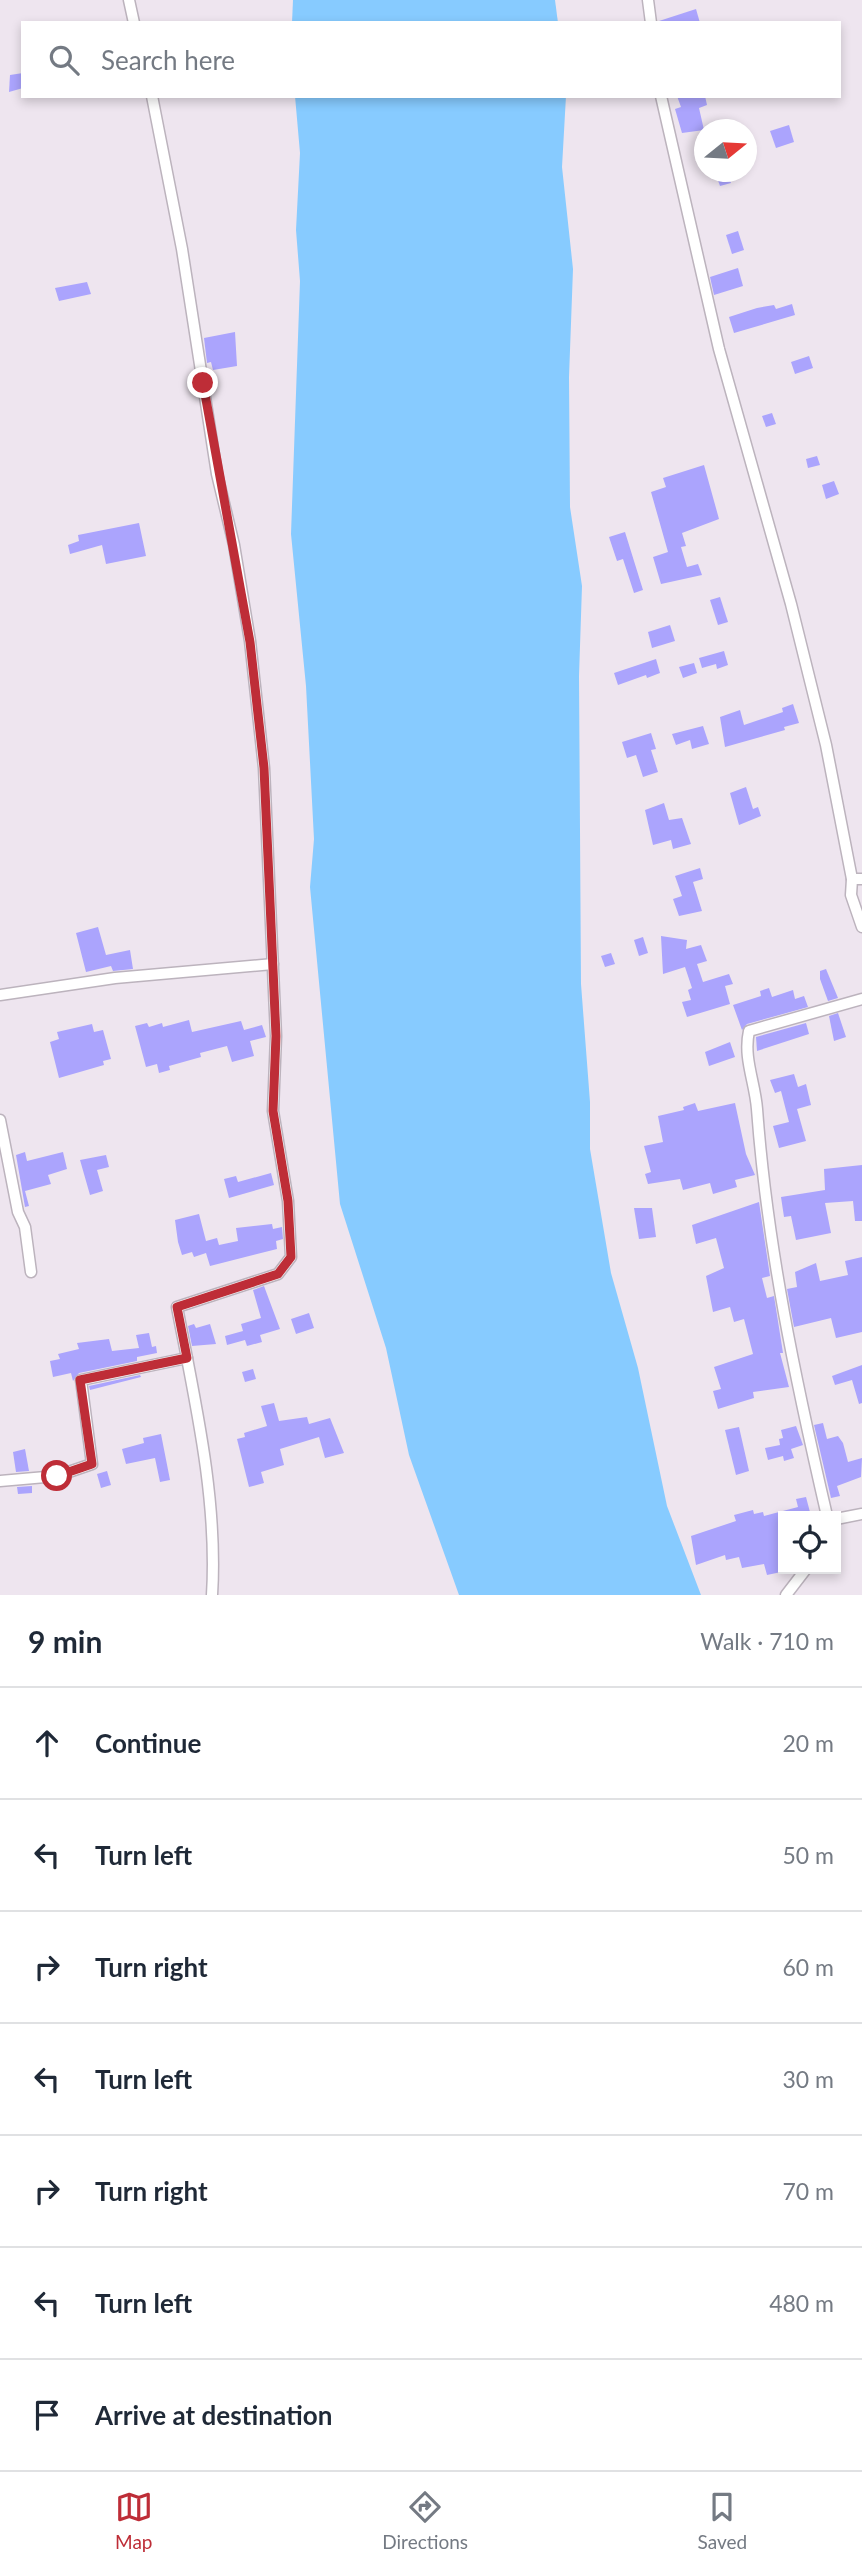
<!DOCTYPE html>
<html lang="en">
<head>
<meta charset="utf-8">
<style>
	:root { --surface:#fff; --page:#f2f2f3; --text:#1f2937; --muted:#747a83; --line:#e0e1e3; --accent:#be2d37 }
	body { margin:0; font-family:Lato,sans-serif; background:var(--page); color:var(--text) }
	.controls { position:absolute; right:21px; bottom:21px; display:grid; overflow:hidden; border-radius:0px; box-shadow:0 4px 10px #0003 }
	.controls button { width:63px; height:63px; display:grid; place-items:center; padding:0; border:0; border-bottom:2px solid var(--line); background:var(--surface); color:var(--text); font:35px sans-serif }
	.compass { position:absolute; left:694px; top:119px; width:63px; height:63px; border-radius:50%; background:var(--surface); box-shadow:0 4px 10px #0003; rotate:72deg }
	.stop { position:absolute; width:21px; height:21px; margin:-16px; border:5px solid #be2d37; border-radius:50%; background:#fff }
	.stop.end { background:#be2d37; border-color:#fff; box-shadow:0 2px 7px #0008 }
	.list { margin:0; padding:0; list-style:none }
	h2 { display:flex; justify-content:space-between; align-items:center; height:91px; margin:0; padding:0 28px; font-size:30px }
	h2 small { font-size:23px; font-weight:400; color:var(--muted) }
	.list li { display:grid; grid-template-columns:46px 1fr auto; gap:21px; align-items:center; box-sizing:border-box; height:112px; padding:0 28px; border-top:2px solid var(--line) }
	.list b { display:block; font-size:26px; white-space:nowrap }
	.list em { font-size:23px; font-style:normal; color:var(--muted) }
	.icon { flex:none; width:38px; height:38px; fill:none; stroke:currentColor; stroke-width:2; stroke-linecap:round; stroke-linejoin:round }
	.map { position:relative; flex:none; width:862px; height:1595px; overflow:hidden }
	.search { position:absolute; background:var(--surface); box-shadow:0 4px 10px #0003; left:21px; right:21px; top:21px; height:77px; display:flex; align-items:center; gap:18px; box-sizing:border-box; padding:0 24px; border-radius:0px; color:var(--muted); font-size:26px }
	.sheet { height:875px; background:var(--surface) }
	nav { display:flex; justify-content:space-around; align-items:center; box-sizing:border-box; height:98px; border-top:2px solid var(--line); background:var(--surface); font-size:19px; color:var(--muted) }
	nav a { display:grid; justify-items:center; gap:4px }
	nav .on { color:var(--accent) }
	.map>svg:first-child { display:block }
	.water { fill:#87cbff }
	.building { fill:#aba4fd }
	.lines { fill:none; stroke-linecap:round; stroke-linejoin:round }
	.minor-casing { stroke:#bcb3bd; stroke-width:13 }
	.minor { stroke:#fff; stroke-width:10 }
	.route { stroke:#be2d37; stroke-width:9 }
</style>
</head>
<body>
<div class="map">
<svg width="862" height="1595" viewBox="0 0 862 1595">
	<rect width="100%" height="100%" fill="#eee5ef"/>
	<!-- water -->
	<g class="water">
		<polygon points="293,0 555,0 558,23 292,23"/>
		<polygon points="295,96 566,96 562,167 573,269 569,377 570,507 582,586 579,676 581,984 590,1102 590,1149 611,1273 638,1368 667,1506 701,1595 459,1595 409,1455 386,1348 340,1204 310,887 314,839 306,686 291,534 300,281 296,230 300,153"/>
	</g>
	<!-- building -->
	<g class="building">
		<polygon points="696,9 700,23 659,23 659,21"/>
		<polygon points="23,73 23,88 9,92 10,75"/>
		<polygon points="677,96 705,96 707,105 699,108 704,130 682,133 675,109 681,107"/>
		<polygon points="789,125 794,142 776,148 770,131"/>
		<polygon points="715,172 727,172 731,183 720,186"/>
		<polygon points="738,231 744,250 732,254 726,235"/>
		<polygon points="738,268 743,286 714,295 710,277"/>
		<polygon points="87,282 91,294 59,301 55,288"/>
		<polygon points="792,304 795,315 734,333 729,317 757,308 774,305 776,309"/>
		<polygon points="235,332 237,366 213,370 211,362 207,363 204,338"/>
		<polygon points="809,356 813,368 795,374 791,362"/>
		<polygon points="772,413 776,424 766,427 762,416"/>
		<polygon points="817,456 820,465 808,468 806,459"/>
		<polygon points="704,465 719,519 682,533 686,546 681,547 687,567 698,564 702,575 661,584 653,557 668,552 651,492 666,487 663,478"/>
		<polygon points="834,481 839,494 826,499 822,485"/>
		<polygon points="139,523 146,556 106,564 102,545 70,554 68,545 79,541 78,535"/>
		<polygon points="625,532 643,590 634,593 623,559 617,561 609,537"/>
		<polygon points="720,597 728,622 718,625 710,600"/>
		<polygon points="670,625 675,641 652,648 648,632"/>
		<polygon points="724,651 728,665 717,669 716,664 702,668 699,658"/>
		<polygon points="656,659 660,673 647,678 646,675 618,685 614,673"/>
		<polygon points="694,663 697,673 683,678 679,667"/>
		<polygon points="793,704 799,723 784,727 785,730 725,747 720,717 740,710 744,725 783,712 782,708"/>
		<polygon points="703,726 709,744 692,749 690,740 676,745 672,734"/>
		<polygon points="651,733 656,749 651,750 658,772 643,777 636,755 627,758 622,742"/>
		<polygon points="746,787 753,809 758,807 761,816 739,825 730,793"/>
		<polygon points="664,803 669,820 682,818 691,844 673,849 671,840 653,845 645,810"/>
		<polygon points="700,868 703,879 693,882 702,911 679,916 673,899 682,896 675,876"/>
		<polygon points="98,927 106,955 130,950 133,969 113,971 111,966 86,972 76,933"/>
		<polygon points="661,936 687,940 686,949 701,945 707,961 697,964 703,982 729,974 733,984 725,986 730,1004 687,1017 682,1002 691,1000 688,990 692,988 685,967 663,974"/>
		<polygon points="643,937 648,953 639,956 634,940"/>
		<polygon points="611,953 615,964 605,967 601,956"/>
		<polygon points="826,969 838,998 828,1001 820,979 820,971"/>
		<polygon points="769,988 772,997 793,990 795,999 804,996 808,1007 747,1024 742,1030 733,1005 761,996 760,991"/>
		<polygon points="838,1013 846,1037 834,1041 829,1016"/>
		<polygon points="189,1020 192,1032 241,1021 244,1030 262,1025 266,1037 250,1041 254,1056 232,1062 227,1046 200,1053 201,1057 169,1066 170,1070 159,1073 157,1064 146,1067 135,1026 147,1023 149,1027 162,1023 163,1027"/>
		<polygon points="806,1023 809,1034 757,1051 756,1037"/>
		<polygon points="92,1024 94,1032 103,1030 111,1059 103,1061 104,1065 59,1078 50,1042 59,1039 57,1032"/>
		<polygon points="730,1042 735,1057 709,1066 705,1052"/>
		<polygon points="794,1074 798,1087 806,1084 811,1105 797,1109 806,1141 779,1148 773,1126 789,1122 781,1091 775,1093 770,1080"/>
		<polygon points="695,1103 698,1111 735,1103 746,1154 755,1175 735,1180 737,1187 713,1194 710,1183 683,1190 680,1179 648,1184 645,1174 651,1172 644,1146 663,1142 658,1116 684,1110 683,1107"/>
		<polygon points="25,1152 27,1161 63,1152 67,1169 48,1175 51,1184 25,1191 29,1206 25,1207 16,1155"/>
		<polygon points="106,1155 109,1167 97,1170 103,1191 90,1195 80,1160"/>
		<polygon points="862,1165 862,1221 855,1221 853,1201 825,1203 831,1233 796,1240 791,1216 784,1217 781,1197 825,1190 824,1169"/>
		<polygon points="271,1173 274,1185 229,1198 224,1179 236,1176 238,1182"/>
		<polygon points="759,1202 770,1276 762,1278 767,1298 774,1296 783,1353 780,1353 789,1387 753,1392 754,1398 718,1409 713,1391 721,1389 714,1367 753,1354 744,1319 734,1322 730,1307 713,1312 706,1276 724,1268 716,1238 696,1244 692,1225"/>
		<polygon points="634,1208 652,1208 656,1237 639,1239"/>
		<polygon points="199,1214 206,1241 217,1238 219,1245 238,1241 236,1228 272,1224 273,1229 282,1227 283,1239 276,1241 277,1249 210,1266 206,1253 194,1257 192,1252 182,1255 178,1242 175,1220"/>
		<polygon points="862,1257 862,1332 836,1338 831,1318 794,1327 787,1289 797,1287 795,1272 816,1263 820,1281 848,1275 845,1261"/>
		<polygon points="264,1286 280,1329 260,1335 262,1342 247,1346 245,1340 227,1345 225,1336 243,1331 241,1324 261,1318 253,1290"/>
		<polygon points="309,1313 314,1328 296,1334 291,1319"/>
		<polygon points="194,1324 196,1328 210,1324 216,1344 192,1346 188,1326"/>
		<polygon points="149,1333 152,1347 156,1346 157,1353 137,1357 137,1361 79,1373 73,1381 71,1373 53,1377 50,1361 60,1359 58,1354 79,1349 77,1343 109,1339 112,1351 139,1348 136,1335"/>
		<polygon points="862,1365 862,1403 859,1404 852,1380 835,1385 832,1376"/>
		<polygon points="253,1369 256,1379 245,1382 242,1372"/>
		<polygon points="140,1375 141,1377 90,1390 89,1386"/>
		<polygon points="274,1403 279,1421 307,1417 309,1424 330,1418 344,1453 325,1458 319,1437 280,1449 284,1465 261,1472 264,1483 249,1487 237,1439 245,1437 244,1433 267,1426 261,1406"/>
		<polygon points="823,1423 827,1439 838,1436 843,1443 848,1462 862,1458 861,1477 837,1486 840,1496 831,1498 814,1425"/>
		<polygon points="796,1426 803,1445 791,1449 794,1458 784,1461 783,1456 768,1460 765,1448 780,1445 779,1439 783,1438 781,1430"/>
		<polygon points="739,1427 749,1471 736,1475 725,1430"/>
		<polygon points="161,1434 170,1480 160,1482 155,1458 126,1464 122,1449 144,1443 143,1438"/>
		<polygon points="25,1449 29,1471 16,1472 13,1452"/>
		<polygon points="107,1471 111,1485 101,1488 97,1474"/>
		<polygon points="32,1486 32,1493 18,1494 17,1487"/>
		<polygon points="806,1497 811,1516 783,1516 781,1572 767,1575 764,1564 742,1568 739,1557 726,1560 725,1555 696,1565 691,1536 736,1521 734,1515 753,1510 754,1514 763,1512 764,1516 798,1507 796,1499"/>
	</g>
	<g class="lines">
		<!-- minor casing -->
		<g class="minor-casing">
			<g id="minor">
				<polyline points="129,0 134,23"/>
				<polyline points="648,0 651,23"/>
				<path d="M 152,96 L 182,249 L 217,474 L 234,545 L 250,641 L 264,768 L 276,1036 L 273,1111 L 288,1201 L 291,1257 L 278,1274 L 177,1307 C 195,1401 218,1500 212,1595"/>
				<polyline points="661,96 719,349 791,604 826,745 852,879 862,879"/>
				<polyline points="852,879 851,895 862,927"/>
				<polyline points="0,995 115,978 273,964"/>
				<polyline points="0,1120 18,1212 25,1227 31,1272"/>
				<polyline points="0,1481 57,1476 92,1464 81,1380 187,1358"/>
				<path d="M 827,1516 C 796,1382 767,1246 757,1109 C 755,1082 743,1058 749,1031 L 862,999"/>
				<polyline points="836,1519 862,1514"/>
				<polyline points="786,1595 806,1569"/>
			</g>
		</g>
		<!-- minor -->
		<use href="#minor" class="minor"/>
	</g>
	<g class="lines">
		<!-- route -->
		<polyline class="route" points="57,1476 92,1464 80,1380 187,1358 177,1307 278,1274 291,1257 288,1201 273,1111 276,1036 264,768 250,642 203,383"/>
	</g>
</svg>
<div class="controls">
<button><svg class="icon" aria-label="locate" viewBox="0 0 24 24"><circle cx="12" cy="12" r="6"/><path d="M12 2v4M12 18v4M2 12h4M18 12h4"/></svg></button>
</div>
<svg class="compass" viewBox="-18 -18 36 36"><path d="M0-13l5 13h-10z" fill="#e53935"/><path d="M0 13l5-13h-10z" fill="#747a83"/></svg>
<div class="stop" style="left:57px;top:1476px"></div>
<div class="stop end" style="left:203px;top:383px"></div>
<div class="search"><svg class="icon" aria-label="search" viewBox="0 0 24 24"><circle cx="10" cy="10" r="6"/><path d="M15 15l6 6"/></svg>Search here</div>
</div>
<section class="sheet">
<h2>9 min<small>Walk · 710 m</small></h2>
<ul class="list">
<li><svg class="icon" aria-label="ahead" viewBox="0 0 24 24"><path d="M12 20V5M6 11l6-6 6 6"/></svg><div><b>Continue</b></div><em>20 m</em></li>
<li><svg class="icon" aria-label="left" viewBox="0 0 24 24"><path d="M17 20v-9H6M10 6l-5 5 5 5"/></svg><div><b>Turn left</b></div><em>50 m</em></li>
<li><svg class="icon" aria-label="right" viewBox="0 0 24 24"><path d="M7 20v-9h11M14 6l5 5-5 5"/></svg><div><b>Turn right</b></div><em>60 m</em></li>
<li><svg class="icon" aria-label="left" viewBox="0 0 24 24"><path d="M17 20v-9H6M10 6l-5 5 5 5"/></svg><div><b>Turn left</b></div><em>30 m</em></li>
<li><svg class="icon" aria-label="right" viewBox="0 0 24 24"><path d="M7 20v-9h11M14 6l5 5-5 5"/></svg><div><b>Turn right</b></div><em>70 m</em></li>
<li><svg class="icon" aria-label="left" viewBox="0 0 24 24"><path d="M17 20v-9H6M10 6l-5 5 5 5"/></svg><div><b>Turn left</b></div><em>480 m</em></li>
<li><svg class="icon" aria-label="arrive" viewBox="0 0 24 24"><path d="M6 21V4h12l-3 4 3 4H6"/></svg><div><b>Arrive at destination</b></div></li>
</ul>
</section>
<nav>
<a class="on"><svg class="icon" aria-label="map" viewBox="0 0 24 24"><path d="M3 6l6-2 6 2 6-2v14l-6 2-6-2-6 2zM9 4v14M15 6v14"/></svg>Map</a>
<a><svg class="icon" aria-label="directions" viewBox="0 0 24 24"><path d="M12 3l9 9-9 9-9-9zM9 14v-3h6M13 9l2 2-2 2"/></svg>Directions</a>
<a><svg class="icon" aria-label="saved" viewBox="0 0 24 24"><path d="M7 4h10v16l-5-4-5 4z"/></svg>Saved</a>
</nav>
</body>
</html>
